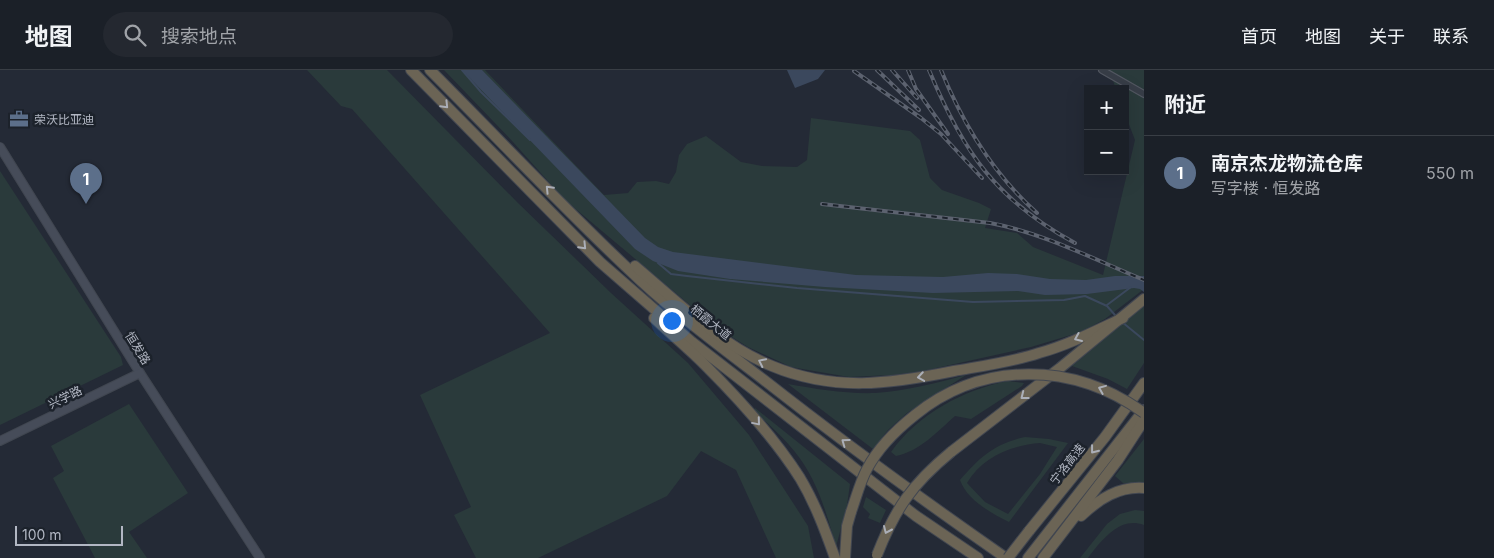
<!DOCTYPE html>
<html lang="zh">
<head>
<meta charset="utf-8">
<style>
	:root { --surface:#1b2028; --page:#242830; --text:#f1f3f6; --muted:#a0a3a8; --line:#393e45; --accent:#b45309 }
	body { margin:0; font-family:Inter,"Noto Sans SC",sans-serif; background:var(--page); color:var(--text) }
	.controls { position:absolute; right:15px; top:15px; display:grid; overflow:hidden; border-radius:0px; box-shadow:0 5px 20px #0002 }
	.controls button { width:45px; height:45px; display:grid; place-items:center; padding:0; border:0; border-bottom:1px solid var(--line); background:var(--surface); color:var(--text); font:25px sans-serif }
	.scale { position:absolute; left:15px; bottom:12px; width:108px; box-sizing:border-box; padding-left:5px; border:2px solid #b2b7c3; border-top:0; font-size:14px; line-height:18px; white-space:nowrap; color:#b2b7c3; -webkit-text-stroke:4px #1c222b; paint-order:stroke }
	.you { position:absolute; left:671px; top:250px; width:18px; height:18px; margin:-12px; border:4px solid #fff; border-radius:50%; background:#1a73e8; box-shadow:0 0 0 8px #1a73e833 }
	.badge { display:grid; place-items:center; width:32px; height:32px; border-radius:50%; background:var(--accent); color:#fff; font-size:16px; font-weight:700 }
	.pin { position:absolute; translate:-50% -41px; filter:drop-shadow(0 1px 2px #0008) }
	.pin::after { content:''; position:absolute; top:26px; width:18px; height:15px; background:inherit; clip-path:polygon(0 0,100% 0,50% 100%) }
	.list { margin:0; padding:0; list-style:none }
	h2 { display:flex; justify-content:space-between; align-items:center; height:65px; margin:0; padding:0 20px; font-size:21px }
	h2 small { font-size:16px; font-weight:400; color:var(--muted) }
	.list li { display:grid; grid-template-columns:32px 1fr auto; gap:15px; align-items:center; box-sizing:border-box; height:75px; padding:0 20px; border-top:1px solid var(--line) }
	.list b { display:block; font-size:19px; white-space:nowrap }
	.list p { margin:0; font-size:16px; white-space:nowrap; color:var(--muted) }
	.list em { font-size:16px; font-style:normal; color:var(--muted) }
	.icon { flex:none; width:28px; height:28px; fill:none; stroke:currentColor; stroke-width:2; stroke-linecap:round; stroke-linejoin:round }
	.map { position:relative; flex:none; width:1144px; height:488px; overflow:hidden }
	header { display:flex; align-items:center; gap:30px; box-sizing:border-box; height:70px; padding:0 25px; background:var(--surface); border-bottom:1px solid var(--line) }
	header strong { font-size:24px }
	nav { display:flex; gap:28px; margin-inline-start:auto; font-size:18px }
	.search { width:350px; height:45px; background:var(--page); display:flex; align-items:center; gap:12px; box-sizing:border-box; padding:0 18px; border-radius:28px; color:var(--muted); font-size:19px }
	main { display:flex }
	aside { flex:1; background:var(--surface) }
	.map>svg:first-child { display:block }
	.green { fill:#2a3a3b; fill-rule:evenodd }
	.water { fill:#3b485d }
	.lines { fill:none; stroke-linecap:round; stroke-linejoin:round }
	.stream { stroke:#3b485d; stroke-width:2 }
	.street-casing { stroke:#525761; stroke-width:8 }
	.secondary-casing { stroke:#404650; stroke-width:10 }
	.highway-casing { stroke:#424751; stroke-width:12 }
	.street { stroke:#373d47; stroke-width:5.5 }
	.secondary { stroke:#464c59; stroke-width:8 }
	.highway { stroke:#6b6455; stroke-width:10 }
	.rail-casing { stroke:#5c626f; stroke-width:4 }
	.rail { stroke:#1c222b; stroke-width:2; stroke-dasharray:5.5; stroke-linecap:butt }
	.highway-bridge-casing { stroke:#424751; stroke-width:12; stroke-linecap:butt }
	.highway-bridge { stroke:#6b6455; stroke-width:10 }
	.oneway { stroke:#abafb8 }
	.labels { text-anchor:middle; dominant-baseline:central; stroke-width:5; stroke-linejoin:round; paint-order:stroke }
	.poi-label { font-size:12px; fill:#b2b7c3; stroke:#1c222b; text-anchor:start }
	.street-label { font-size:12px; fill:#b2b7c3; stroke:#1c222b }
</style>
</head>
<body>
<header>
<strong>地图</strong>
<div class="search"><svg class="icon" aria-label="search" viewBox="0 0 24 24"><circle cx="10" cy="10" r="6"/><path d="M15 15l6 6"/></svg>搜索地点</div>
<nav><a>首页</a><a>地图</a><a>关于</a><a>联系</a></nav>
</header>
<main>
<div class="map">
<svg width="1144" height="488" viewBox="0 0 1144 488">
	<rect width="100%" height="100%" fill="#242a36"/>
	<!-- green -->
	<g class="green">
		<polygon points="307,0 387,0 518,133 611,223 688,293 749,365 808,456 814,488 776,488 736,400 701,381 667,426 538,488 476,488 454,445 471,437 420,325 550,263 352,39 341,36"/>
		<polygon points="444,0 485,0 604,125 628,123 637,112 656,111 669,114 676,102 679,85 687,74 706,66 741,92 762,96 797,97 807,90 811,48 910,61 920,70 930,108 942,120 979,133 991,139 985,158 1017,163 1033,177 1103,205 1135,70 1125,44 1125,19 1116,19 1109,0 1144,0 1144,219 1105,249 1081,262 1031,277 923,301 892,305 849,307 791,297 748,277 727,264 690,235 565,130 513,72"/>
		<polygon points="0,101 121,287 123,295 0,355"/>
		<polygon points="1144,236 1144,293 1127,319 1108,309 1072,296"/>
		<path d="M 966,305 L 907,343 L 888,360 L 873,379 L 788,314 C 816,319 846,324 875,323 C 906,321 936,313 966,305 Z"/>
		<path d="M 1008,311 L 1024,313 L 1022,316 L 971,349 L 955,346 C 937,362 920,381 896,386 L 891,382 C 918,344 963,320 1008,311 Z"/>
		<polygon points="129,334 188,423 129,462 147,488 95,488 53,408 64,401 51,376"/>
		<path d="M 755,338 L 850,414 L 847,435 L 836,477 C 827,444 817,409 795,382 C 783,367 768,354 754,341 Z"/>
		<path d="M 1025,367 L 1049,369 L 1068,373 L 1009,452 C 991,443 967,430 960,410 C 980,387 994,374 1025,367 ZM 1040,373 L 1057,377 L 1040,404 L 1008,444 L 985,432 L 967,413 C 982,387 1012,375 1040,373 Z"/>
		<polygon points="1144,369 1144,413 1123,413 1115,406"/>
		<polygon points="866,427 886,440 880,453 868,448 870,444 863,437"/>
		<path d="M 1135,440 L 1144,441 L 1144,455 C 1124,448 1111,461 1098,475 C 1095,479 1091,483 1088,488 L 1080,488 L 1107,454 L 1120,444 Z"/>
	</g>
	<!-- water -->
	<g class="water">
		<polygon points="462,0 482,0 645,168 658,177 673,182 856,205 943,207 988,203 1017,204 1050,209 1086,210 1115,206 1144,206 1144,222 1140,219 1134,218 1087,224 1045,225 1018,221 933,223 825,217 730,209 678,201 653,191 635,179"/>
		<polygon points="787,0 825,0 818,9 795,18"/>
	</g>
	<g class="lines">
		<!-- stream -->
		<g class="stream">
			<polyline points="462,0 481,22 530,70"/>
			<polyline points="658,193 671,204 687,206 797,218 973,232 1064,230 1085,226 1107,236 1115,245"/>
			<polyline points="1107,235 1131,217"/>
			<polyline points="1122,252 1144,270"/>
		</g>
		<!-- street casing -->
		<g class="street-casing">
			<polyline id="street" points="1102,0 1144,24"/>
		</g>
		<!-- secondary casing -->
		<g class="secondary-casing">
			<g id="secondary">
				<polyline points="0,77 140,303 260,488"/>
				<polyline points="0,371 140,303"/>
			</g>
		</g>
		<!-- highway casing -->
		<g class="highway-casing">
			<g id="highway">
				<polyline points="411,0 600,192 692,272 916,446 978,488"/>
				<path d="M 430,0 C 500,70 568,143 640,210 C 679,246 722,278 764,310 C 843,372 924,431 1006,488"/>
				<path d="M 635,196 C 677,231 720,275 772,296 C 834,322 890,314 954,301 C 982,296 1012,292 1039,283 C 1068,275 1095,261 1123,248"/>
				<path d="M 654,248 C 671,264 689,279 705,295 C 739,329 774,367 800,408 C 815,433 825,460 835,488"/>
				<polyline points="951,382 1060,298 1144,229"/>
				<path d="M 1081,446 C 1099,429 1119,416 1144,418"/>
				<polyline points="1029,461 1105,367 1144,313"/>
				<polyline points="845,488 847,456 851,442"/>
				<polyline points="1028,488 1144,340"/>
				<polyline points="1043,488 1118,390 1144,350"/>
			</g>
		</g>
		<!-- street -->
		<use href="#street" class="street"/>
		<!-- secondary -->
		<use href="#secondary" class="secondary"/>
		<!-- highway -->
		<use href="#highway" class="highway"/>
		<!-- rail casing -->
		<g class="rail-casing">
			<g id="rail">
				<polyline points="877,0 919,40"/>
				<polyline points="892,0 917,28"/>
				<polyline points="908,0 916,19 948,64"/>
				<path d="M 929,0 C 963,82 996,130 1075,173"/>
				<path d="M 941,0 C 963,54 993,104 1037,143"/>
				<polyline points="854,1 921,48 941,64 982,108"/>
				<path d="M 822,134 L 990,153 C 1044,163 1093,189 1144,210"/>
			</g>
		</g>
		<!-- rail -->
		<use href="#rail" class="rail"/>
		<!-- highway-bridge casing -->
		<g class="highway-bridge-casing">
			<g id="highway-bridge">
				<path d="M 851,442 C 856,428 860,412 867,399 C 878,378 896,360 915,345 C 983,290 1074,292 1144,343"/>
				<path d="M 877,485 C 895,439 912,414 951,382"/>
				<polyline points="1008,488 1029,461"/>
			</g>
		</g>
		<!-- highway-bridge -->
		<use href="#highway-bridge" class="highway-bridge"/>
	</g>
	<!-- one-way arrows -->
	<defs><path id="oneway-chevron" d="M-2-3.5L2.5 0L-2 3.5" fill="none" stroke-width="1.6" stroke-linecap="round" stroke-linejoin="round" transform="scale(1.25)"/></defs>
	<g class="oneway">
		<use href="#oneway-chevron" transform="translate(445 35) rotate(46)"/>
		<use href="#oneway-chevron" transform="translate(549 119) rotate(-134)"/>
		<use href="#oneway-chevron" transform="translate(583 176) rotate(46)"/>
		<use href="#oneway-chevron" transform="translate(1078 268) rotate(157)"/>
		<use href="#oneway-chevron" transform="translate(762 292) rotate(-154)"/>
		<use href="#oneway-chevron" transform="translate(921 307) rotate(171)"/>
		<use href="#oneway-chevron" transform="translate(1102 319) rotate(-158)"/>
		<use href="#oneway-chevron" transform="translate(1024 326) rotate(142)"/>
		<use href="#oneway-chevron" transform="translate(757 352) rotate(50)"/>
		<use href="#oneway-chevron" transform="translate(845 372) rotate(-144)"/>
		<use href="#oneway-chevron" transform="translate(1094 380) rotate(128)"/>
		<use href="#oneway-chevron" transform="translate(887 460) rotate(114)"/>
	</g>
	<!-- icons -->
	<defs>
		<g id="office-bare" transform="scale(1.5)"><path d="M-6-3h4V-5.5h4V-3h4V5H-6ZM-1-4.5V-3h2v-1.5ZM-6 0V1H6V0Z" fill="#5c6f8a" stroke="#1c222b" stroke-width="2.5" paint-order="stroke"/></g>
	</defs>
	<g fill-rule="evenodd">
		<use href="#office-bare" x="19" y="49"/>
	</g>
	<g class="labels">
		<!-- poi labels -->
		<g class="poi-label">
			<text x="34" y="49">荣沃比亚迪</text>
		</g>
		<!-- street labels -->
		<g class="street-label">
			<text transform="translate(711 252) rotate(39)">栖霞大道</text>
			<text transform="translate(138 278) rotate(58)">恒发路</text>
			<text transform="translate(65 327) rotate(-26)">兴学路</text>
			<text transform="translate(1067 394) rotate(-52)">宁洛高速</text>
		</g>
	</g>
</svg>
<div class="controls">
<button>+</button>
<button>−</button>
</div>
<div class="scale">100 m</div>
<div class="you"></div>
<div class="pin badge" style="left:86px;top:134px;background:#5c6f8a">1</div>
</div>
<aside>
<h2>附近<small></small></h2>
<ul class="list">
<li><span class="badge" style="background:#5c6f8a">1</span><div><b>南京杰龙物流仓库</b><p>写字楼 · 恒发路</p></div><em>550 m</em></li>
</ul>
</aside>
</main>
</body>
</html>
